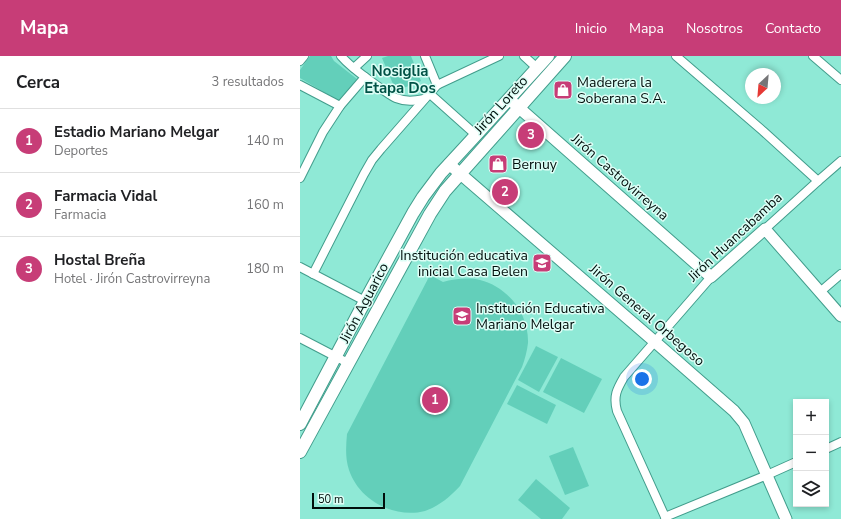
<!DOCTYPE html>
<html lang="es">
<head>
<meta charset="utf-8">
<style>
	:root { --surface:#fff; --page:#f6f6f6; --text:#202124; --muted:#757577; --line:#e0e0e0; --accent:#c73d77 }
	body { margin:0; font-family:"Nunito Sans",sans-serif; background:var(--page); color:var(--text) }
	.controls { position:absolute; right:12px; bottom:12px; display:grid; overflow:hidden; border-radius:0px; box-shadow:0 2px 6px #0003 }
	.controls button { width:36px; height:36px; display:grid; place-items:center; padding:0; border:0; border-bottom:1px solid var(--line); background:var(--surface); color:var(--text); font:20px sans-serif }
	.compass { position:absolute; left:445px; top:12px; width:36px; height:36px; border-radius:50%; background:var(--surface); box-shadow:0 2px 6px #0003; rotate:206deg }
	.scale { position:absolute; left:12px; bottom:10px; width:73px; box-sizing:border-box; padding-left:4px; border:2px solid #000f0c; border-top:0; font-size:11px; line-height:14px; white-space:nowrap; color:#000f0c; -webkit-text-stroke:3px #ddfef6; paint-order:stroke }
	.you { position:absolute; left:342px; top:323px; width:14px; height:14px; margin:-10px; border:3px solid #fff; border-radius:50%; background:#1a73e8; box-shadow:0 0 0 6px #1a73e833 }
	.badge { display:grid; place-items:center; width:26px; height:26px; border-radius:50%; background:var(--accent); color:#fff; font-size:13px; font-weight:700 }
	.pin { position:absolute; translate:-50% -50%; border:2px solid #fff; box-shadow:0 1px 4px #0006 }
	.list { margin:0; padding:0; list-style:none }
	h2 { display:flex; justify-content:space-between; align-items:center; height:52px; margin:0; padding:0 16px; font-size:17px }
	h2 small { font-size:13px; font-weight:400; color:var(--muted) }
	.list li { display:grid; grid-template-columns:26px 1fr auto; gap:12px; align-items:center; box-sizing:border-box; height:64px; padding:0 16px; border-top:1px solid var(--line) }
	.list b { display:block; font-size:15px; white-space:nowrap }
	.list p { margin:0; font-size:13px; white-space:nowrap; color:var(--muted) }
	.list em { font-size:13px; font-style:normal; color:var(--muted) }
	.icon { flex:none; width:22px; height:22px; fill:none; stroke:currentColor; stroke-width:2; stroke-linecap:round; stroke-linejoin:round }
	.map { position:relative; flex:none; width:541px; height:463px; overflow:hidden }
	header { display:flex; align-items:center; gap:24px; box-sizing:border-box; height:56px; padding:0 20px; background:var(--accent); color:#fff }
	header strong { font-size:19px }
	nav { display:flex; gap:22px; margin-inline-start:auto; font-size:14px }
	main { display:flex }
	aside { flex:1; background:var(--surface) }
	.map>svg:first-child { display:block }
	.green { fill:#63cfba }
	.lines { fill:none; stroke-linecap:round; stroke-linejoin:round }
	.minor-casing { stroke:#429d8c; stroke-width:10 }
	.tertiary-casing { stroke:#429d8c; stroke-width:13 }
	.secondary-casing { stroke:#429d8c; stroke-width:14 }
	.minor { stroke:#fff; stroke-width:8 }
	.tertiary { stroke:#fff; stroke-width:11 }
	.secondary { stroke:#fff; stroke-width:12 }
	.labels { text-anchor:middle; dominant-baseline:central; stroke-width:3; stroke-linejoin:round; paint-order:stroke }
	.poi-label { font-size:14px; fill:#000f0c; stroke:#ddfef6; text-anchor:start }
	.street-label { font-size:14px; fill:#000f0c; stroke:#ddfef6 }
	.neighbourhood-label { font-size:15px; font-weight:bold; fill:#005246; stroke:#ddfef6 }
</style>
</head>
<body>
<header>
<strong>Mapa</strong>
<nav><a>Inicio</a><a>Mapa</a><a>Nosotros</a><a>Contacto</a></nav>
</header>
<main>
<aside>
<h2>Cerca<small>3 resultados</small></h2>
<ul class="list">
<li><span class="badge">1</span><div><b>Estadio Mariano Melgar</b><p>Deportes</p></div><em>140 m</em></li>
<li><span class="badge">2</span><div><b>Farmacia Vidal</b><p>Farmacia</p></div><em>160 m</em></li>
<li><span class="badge">3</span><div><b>Hostal Breña</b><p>Hotel · Jirón Castrovirreyna</p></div><em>180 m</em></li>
</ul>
</aside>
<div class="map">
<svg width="541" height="463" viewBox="0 0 541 463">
	<rect width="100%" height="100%" fill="#8fe9d6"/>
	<!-- green -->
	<g class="green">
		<polygon points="10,0 31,0 34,5 57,23 39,45 0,22 0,14"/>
		<polygon points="88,0 111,0 121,25 96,35 82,2"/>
		<path d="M 130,219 L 143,226 C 154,223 168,221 180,224 C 208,231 229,258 228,287 C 227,295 225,303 222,311 L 160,430 C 150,441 139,450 125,455 C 94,463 59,444 49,414 C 45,402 46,390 47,378 Z"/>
		<polygon points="236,290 258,301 239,336 218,324"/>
		<polygon points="261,302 302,323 284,357 243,336"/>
		<polygon points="217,329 256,349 247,368 207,348"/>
		<polygon points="273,391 289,430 265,439 249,400"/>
		<polygon points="236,423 270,452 262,463 241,463 218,444"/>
	</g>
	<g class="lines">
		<!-- minor casing -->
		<g class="minor-casing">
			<g id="minor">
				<path d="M 41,0 C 52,13 67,22 80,32 C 85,35 91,40 96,42 C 106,46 114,45 124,43"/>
				<polyline points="125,0 137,29"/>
				<polyline points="224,0 237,12"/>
				<polyline points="376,0 463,75 518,125"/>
				<polyline points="513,0 541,24"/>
				<polyline points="0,5 4,0"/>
				<polyline points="54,12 67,0"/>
				<polyline points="0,29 40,50"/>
				<polyline points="129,37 176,79"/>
				<polyline points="0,122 23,76 40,50 65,21"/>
				<polyline points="465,173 518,125 541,105"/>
				<polyline points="0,211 65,245"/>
				<polyline points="13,218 64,118 72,104 81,93 137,29 199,0"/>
				<polyline points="520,236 541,218"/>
				<polyline points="0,282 48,307"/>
				<polyline points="526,393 541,386"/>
				<polyline points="365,461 467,419 496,406"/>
				<path d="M 366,463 L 317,355 C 313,340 317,333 324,321 L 411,221"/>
			</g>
		</g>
		<!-- tertiary casing -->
		<g class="tertiary-casing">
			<g id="tertiary">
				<polyline points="209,43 411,221 465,173 541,260"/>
				<polyline points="149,108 354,285 434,355 444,367 486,463"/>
			</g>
		</g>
		<!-- secondary casing -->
		<g class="secondary-casing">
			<g id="secondary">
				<polyline points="0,368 65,245 113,157 123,141 141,117 176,79 248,0"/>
				<polyline points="0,396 130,158 145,135 265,0"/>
			</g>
		</g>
		<!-- minor -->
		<use href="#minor" class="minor"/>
		<!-- tertiary -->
		<use href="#tertiary" class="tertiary"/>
		<!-- secondary -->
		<use href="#secondary" class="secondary"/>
	</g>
	<!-- icons -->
	<defs>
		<g id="shop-square" transform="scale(1)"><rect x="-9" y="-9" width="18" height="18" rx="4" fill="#c73d77" stroke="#ddfef6"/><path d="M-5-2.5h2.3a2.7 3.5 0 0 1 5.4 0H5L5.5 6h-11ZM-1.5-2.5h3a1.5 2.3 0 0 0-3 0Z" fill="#fff"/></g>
		<g id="school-square" transform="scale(1)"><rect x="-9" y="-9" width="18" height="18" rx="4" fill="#c73d77" stroke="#ddfef6"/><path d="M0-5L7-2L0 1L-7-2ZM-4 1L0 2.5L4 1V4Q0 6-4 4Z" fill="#fff"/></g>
	</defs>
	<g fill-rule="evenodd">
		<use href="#shop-square" x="263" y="34"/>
		<use href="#shop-square" x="198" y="108"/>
		<use href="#school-square" x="242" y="207"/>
		<use href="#school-square" x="162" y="260"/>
	</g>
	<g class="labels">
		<!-- poi labels -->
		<g class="poi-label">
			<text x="277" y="26">Maderera la<tspan x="277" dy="16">Soberana S.A.</tspan></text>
			<text x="212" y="108">Bernuy</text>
			<text x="228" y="199" text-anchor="end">Institución educativa<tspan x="228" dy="16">inicial Casa Belen</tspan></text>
			<text x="176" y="252">Institución Educativa<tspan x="176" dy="16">Mariano Melgar</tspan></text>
		</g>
		<!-- street labels -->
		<g class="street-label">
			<text transform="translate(201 49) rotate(-48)">Jirón Loreto</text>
			<text transform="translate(320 121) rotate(41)">Jirón Castrovirreyna</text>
			<text transform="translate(435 181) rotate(-43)">Jirón Huancabamba</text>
			<text transform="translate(64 247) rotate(-62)">Jirón Aguarico</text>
			<text transform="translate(347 259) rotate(41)">Jirón General Orbegoso</text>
		</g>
		<!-- neighbourhood labels -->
		<g class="neighbourhood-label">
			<text x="100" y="15">Nosiglia<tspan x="100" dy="17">Etapa Dos</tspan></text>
		</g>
	</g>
</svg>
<div class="controls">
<button>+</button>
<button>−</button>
<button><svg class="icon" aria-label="layers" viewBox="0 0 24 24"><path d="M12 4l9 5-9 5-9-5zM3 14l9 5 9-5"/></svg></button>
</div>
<svg class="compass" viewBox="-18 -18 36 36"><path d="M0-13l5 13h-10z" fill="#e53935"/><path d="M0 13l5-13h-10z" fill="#757577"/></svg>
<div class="scale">50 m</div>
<div class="you"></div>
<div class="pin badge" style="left:135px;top:344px">1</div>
<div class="pin badge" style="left:205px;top:136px">2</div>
<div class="pin badge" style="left:231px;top:79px">3</div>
</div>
</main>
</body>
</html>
